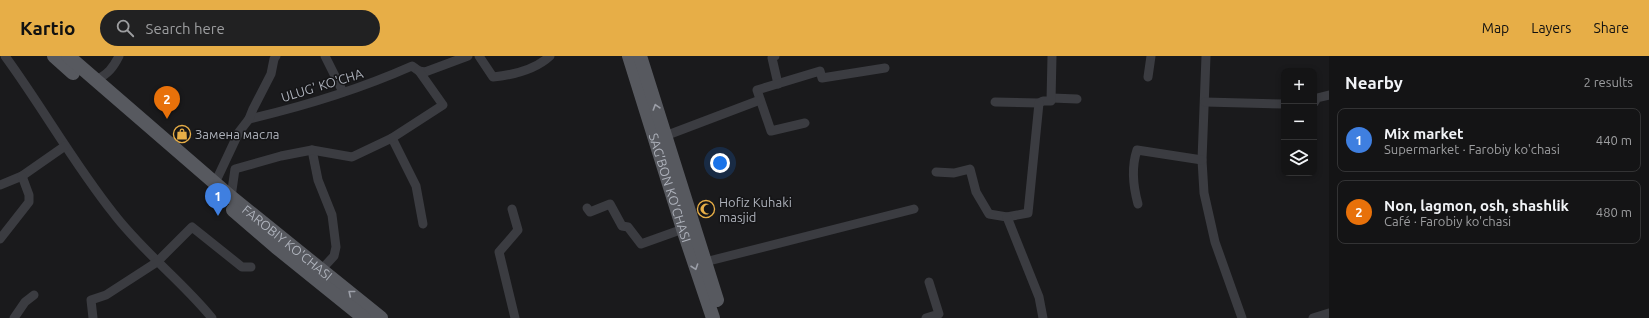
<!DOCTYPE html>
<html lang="en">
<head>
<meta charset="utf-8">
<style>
	:root { --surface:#141415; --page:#212122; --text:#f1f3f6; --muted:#9d9ea0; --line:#333334; --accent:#e7ae47 }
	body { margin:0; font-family:Ubuntu,sans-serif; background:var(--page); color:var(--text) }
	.controls { position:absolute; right:12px; top:12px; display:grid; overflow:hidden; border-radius:8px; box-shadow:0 2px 6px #0003 }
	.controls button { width:36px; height:36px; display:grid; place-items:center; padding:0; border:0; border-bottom:1px solid var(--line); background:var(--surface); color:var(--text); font:20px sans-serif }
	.you { position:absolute; left:720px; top:107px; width:14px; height:14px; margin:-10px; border:3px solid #fff; border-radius:50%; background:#1a73e8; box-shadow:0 0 0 6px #1a73e833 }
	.badge { display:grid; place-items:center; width:26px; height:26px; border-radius:50%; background:var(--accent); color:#fff; font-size:13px; font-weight:700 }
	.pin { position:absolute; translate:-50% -33px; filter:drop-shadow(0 1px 2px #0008) }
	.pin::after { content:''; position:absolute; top:21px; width:14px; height:12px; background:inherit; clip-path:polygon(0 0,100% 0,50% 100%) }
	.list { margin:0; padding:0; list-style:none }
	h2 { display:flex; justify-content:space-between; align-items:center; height:52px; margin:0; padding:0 16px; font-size:17px }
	h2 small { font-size:13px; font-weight:400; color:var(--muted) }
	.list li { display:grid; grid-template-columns:26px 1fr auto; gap:12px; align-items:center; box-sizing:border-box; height:64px; margin:0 8px 8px; padding:0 8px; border:1px solid var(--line); border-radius:8px }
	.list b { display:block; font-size:15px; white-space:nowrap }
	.list p { margin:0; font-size:13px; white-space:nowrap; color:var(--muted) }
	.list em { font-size:13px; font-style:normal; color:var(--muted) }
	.icon { flex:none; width:22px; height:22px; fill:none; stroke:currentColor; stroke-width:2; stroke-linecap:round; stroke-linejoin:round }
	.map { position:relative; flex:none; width:1329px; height:262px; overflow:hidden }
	header { display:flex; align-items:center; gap:24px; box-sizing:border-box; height:56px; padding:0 20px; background:var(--accent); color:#111 }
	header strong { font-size:19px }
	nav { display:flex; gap:22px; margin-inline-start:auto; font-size:14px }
	.search { width:280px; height:36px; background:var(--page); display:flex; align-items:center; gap:10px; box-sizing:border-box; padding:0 14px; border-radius:22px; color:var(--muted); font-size:15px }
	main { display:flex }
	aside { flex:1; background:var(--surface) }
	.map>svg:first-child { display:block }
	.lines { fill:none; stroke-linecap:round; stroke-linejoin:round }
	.street { stroke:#3b3c41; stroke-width:9 }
	.primary { stroke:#57595f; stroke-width:14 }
	.oneway { stroke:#9c9fa8 }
	.labels { text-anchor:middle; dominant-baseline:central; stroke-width:3; stroke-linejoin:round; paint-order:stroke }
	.street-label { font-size:13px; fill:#adb1ba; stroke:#151517 }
	.poi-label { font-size:13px; fill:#adb1ba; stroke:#151517; text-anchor:start }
</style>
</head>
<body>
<header>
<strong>Kartio</strong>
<div class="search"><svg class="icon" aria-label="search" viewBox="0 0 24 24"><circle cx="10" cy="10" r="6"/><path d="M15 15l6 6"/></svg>Search here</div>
<nav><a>Map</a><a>Layers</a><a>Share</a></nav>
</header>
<main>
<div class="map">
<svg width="1329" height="262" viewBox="0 0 1329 262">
	<rect width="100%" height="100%" fill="#1a1a1c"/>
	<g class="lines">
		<!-- street -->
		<g class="street">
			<path d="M 5,0 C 43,52 74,108 114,158 C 143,196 182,225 212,262"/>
			<polyline points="325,0 343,36"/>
			<path d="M 479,0 L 493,21 C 513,19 535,14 550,0"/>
			<polyline points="775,0 772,2 778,28"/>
			<polyline points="1206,0 1202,104 1204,137 1215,186 1242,262"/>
			<polyline points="1148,21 1151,0"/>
			<path d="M 96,24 C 108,18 113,12 119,0"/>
			<polyline points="1052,42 1077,43"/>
			<polyline points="995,46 1039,47 1043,45 1051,45 1052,0"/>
			<polyline points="1205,46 1284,48"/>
			<polyline points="1314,47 1317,42 1329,39"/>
			<path d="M 249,63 C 305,50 360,33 412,10 L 419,15 L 425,16 L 468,0"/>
			<polyline points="805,67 771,75 757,34 820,15 822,22 885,12"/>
			<polyline points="665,80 760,44"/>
			<polyline points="392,82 416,130 423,168"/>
			<polyline points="312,94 318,124 332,159 336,191 334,200 322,213"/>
			<polyline points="936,116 954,117 970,113 976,136 989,158 1007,161 1028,157 1039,47"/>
			<polyline points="215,127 239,76 249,63 253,53 271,18 274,3 276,0"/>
			<polyline points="0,129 22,120 65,90"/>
			<polyline points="231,141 235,113 281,100 312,94 352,101 392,82 443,49 419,15"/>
			<path d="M 1138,148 C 1133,130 1131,112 1137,94 L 1202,104"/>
			<polyline points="587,152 590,156 610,148 622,170 628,171 641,188 683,173"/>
			<polyline points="512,153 518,174 499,196 515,262"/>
			<polyline points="1007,161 1039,241 1043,262"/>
			<polyline points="0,183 29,146 29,139 22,120"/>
			<polyline points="705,206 914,153"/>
			<polyline points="14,262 25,246 34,239"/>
			<polyline points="93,262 91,244 106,239 157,206 192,171 242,211 251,211"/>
			<polyline points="926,262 939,258 929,226"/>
			<polyline points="1313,262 1329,257"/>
		</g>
		<!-- primary -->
		<g class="primary">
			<polyline points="54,0 73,17"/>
			<path id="s1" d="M 68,0 L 231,141 L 381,262"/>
			<path id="s2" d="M 629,0 L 683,173 L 713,262"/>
			<polyline points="640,0 717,244"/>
			<polyline points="233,154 276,191 364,262"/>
		</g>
	</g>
	<!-- one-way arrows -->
	<defs><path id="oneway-chevron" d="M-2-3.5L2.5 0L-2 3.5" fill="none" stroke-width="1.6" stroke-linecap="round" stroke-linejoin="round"/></defs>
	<g class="oneway">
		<use href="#oneway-chevron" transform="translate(656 51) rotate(-107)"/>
		<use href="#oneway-chevron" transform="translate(695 211) rotate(71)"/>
		<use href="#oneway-chevron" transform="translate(351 237) rotate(-141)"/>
	</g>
	<!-- icons -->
	<defs>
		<g id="shop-ring" transform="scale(0.9)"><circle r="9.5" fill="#151517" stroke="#e7ae47" stroke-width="1.5"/><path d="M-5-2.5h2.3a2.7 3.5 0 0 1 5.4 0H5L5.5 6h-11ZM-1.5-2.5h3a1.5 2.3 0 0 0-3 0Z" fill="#e7ae47"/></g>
		<g id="mosque-ring" transform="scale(0.9)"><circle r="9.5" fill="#151517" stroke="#e7ae47" stroke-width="1.5"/><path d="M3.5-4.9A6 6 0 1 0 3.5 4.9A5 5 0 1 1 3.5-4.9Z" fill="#e7ae47"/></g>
	</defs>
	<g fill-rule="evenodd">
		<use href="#shop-ring" x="182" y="78"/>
		<use href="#mosque-ring" x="706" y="153"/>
	</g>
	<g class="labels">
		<!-- street labels -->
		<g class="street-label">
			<text transform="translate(322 29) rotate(-17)">ULUG' KO'CHA</text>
			<text stroke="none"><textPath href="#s2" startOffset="138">SAG’BON KO’CHASI</textPath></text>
			<text stroke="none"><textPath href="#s1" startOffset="288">FAROBIY KO'CHASI</textPath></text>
		</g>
		<!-- poi labels -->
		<g class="poi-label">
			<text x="195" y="78">Замена масла</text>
			<text x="719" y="146">Hofiz Kuhaki<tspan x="719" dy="15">masjid</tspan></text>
		</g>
	</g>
</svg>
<div class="controls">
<button>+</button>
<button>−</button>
<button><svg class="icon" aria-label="layers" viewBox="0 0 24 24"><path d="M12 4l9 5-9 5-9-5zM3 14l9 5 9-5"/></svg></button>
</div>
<div class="you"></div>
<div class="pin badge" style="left:218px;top:160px;background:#3f7fe0">1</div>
<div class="pin badge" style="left:167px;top:63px;background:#e8710a">2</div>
</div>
<aside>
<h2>Nearby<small>2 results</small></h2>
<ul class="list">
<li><span class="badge" style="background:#3f7fe0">1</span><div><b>Mix market</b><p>Supermarket · Farobiy ko'chasi</p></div><em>440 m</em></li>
<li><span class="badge" style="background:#e8710a">2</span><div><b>Non, lagmon, osh, shashlik</b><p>Café · Farobiy ko'chasi</p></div><em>480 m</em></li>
</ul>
</aside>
</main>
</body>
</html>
